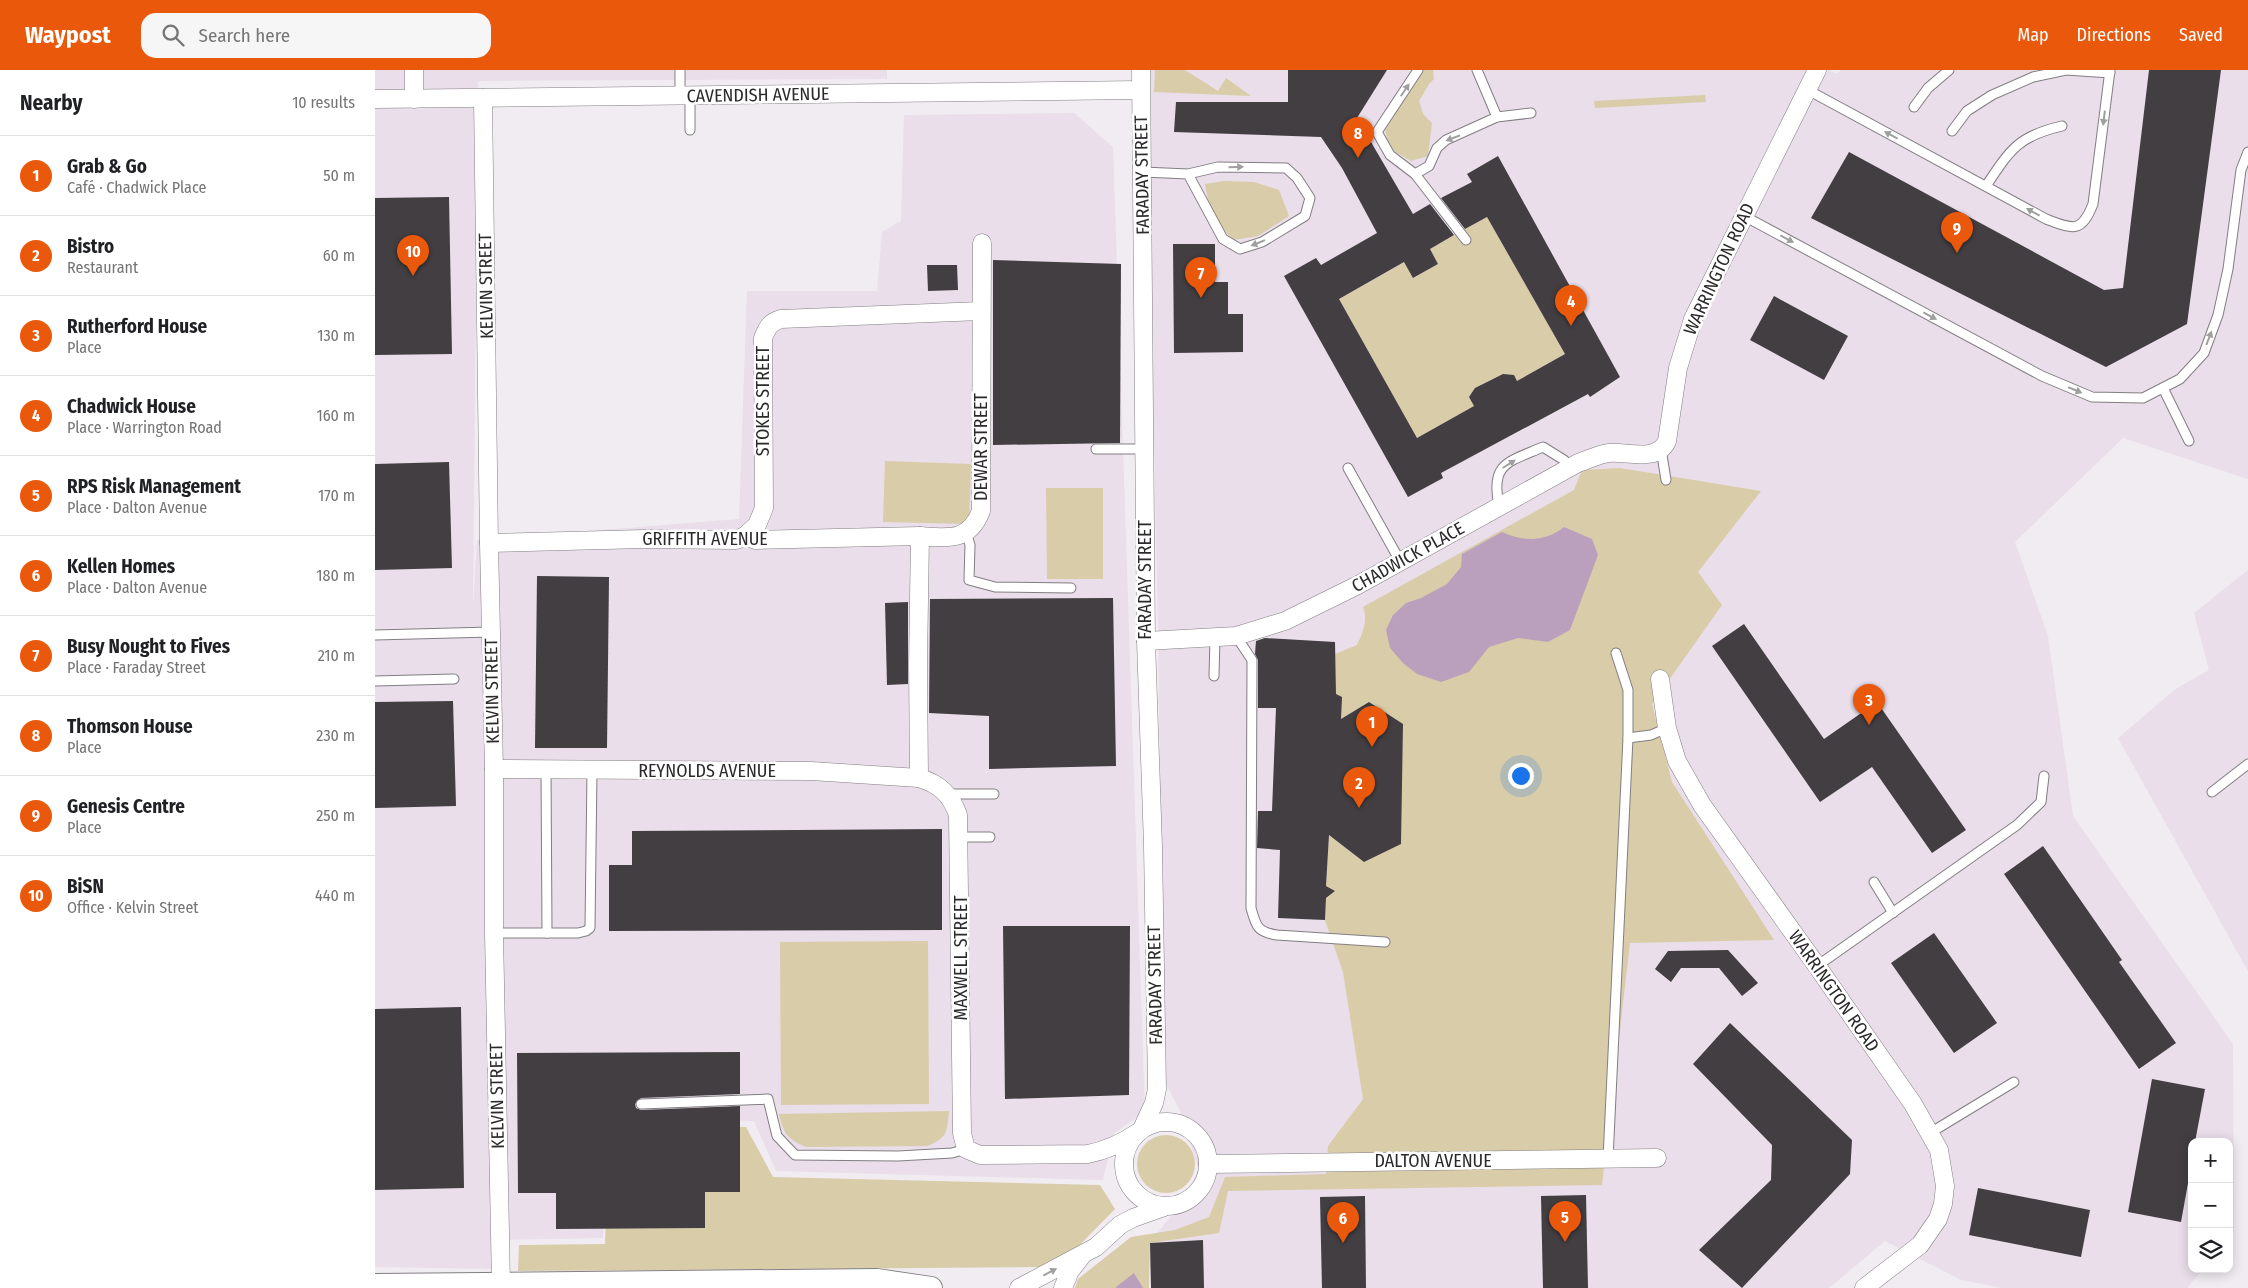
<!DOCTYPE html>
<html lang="en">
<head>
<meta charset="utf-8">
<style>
	:root { --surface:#fff; --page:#f6f6f6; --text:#202124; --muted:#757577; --line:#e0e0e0; --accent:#ea580c }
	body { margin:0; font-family:"Fira Sans Condensed",sans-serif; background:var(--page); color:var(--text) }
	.controls { position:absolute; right:15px; bottom:15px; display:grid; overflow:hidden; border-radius:10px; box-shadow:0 2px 12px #0003 }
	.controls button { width:45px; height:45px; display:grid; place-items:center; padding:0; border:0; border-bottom:1px solid var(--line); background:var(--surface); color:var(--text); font:25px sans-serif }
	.you { position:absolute; left:1145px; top:705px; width:18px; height:18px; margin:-12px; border:4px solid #fff; border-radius:50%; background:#1a73e8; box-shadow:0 0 0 8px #1a73e833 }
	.badge { display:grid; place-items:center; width:32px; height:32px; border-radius:50%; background:var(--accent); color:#fff; font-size:16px; font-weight:700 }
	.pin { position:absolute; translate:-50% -41px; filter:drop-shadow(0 1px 2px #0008) }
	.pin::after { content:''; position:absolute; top:26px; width:18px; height:15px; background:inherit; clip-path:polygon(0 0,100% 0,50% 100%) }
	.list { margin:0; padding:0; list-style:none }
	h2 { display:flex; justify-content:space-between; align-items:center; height:65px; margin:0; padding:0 20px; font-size:21px }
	h2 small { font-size:16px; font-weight:400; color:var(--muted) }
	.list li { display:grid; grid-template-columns:32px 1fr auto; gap:15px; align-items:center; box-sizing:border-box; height:80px; padding:0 20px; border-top:1px solid var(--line) }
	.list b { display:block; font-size:19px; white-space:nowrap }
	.list p { margin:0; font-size:16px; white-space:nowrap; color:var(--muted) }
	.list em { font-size:16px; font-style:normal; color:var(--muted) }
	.icon { flex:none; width:28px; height:28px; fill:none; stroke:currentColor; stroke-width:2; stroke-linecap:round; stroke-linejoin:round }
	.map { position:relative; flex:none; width:1873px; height:1218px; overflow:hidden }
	header { display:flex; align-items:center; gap:30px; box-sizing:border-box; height:70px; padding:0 25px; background:var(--accent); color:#fff }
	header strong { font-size:24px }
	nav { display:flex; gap:28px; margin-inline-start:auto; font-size:18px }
	.search { width:350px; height:45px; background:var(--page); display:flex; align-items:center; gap:12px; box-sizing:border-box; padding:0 18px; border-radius:15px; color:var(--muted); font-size:19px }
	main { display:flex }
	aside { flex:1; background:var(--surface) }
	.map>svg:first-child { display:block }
	.built { fill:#e9dee9 }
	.green { fill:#d9cca9 }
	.water { fill:#baa0bc }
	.building { fill:#423e42 }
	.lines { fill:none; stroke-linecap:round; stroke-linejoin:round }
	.service-casing { stroke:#827e82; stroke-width:11 }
	.minor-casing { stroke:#827e82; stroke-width:19 }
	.tertiary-casing { stroke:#827e82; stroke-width:24 }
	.service { stroke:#fff; stroke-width:9 }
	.minor { stroke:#fff; stroke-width:18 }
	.tertiary { stroke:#fff; stroke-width:22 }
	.oneway { fill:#a09fa0 }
	.labels { text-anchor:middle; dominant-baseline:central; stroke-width:5; stroke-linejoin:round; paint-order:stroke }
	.street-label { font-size:18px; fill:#2b292b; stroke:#fff }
</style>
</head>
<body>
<header>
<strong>Waypost</strong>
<div class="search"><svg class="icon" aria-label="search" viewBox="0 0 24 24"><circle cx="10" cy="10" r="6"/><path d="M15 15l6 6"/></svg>Search here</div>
<nav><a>Map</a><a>Directions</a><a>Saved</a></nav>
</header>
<main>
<aside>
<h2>Nearby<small>10 results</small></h2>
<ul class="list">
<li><span class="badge">1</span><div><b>Grab &amp; Go</b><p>Café · Chadwick Place</p></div><em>50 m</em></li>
<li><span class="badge">2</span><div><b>Bistro</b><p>Restaurant</p></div><em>60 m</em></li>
<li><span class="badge">3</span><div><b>Rutherford House</b><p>Place</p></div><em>130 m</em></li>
<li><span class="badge">4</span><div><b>Chadwick House</b><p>Place · Warrington Road</p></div><em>160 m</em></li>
<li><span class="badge">5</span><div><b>RPS Risk Management</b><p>Place · Dalton Avenue</p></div><em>170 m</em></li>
<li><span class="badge">6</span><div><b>Kellen Homes</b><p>Place · Dalton Avenue</p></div><em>180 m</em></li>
<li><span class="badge">7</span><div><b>Busy Nought to Fives</b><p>Place · Faraday Street</p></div><em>210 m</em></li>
<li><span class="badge">8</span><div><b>Thomson House</b><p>Place</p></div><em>230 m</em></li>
<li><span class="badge">9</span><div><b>Genesis Centre</b><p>Place</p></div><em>250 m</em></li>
<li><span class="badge">10</span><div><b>BiSN</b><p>Office · Kelvin Street</p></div><em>440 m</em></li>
</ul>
</aside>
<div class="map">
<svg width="1873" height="1218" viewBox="0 0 1873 1218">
	<rect width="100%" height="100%" fill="#f1ecf2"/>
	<!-- built -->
	<g class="built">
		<polygon points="0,0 512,0 512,9 103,11 98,537 102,470 364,449 372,221 502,221 507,162 526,151 529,45 699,43 738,77 770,1042 739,1063 728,1110 401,1101 379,1051 231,1052 228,1168 126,1170 125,1199 0,1197"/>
		<polygon points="776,0 1454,0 1461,4 1466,0 1873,0 1873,409 1748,368 1640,472 1673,566 1698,746 1858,974 1859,1161 1854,1167 1854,1072 1817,1072 1817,1199 1828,1199 1812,1218 1628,1218 1586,1210 1510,1171 1454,1218 776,1218 775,1173 826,1107 805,1041 789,1010 783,560 775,194"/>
		<polygon points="1873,500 1873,901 1743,668 1802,618 1834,600 1819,543"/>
	</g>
	<!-- green -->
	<g class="green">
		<polygon points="780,0 810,0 843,21 851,8 876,26 779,22"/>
		<polygon points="1048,0 1058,0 1059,9 1054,14 1044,31 1048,44 1057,53 1053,86 1036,91 1014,78 1010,59"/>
		<polygon points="1330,25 1331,32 1220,38 1219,31"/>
		<path d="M 850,111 L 879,112 L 904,120 L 914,146 L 883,166 L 858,170 C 840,151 834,139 830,114 Z"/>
		<path d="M 1112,147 L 1190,284 L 1142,311 L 1138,305 C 1122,304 1104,314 1094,327 L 1099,336 L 1042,368 L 964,229 L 1044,184 L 1039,208 L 1063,194 L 1057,183 L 1049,182 Z"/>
		<polygon points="510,391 596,394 594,454 508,452"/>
		<path d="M 1245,398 L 1386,421 L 1323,502 L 1347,535 L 1277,634 L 1297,712 L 1399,870 L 1255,873 L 1227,1115 L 853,1121 L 844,1163 L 775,1173 L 774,1218 L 700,1218 L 703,1209 L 756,1167 L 800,1160 L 834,1147 L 850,1107 L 951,1104 L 953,1076 L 988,1029 L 968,902 L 950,850 L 951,829 L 959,821 L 951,816 L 954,765 L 989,792 L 1025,774 L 1028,655 L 994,632 L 966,649 L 961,625 L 960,584 L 982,575 C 988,562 993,551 988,537 L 1199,420 L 1207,400 Z"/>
		<polygon points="671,418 728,418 728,509 672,509"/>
		<polygon points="553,871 554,1034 406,1035 405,872"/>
		<path d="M 574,1041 C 572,1061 573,1068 552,1076 L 431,1077 C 412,1069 409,1064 404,1044 Z"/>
		<polygon points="234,1056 371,1057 398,1107 725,1115 740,1139 683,1197 143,1201 144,1175 230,1174"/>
		<circle cx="791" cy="1094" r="29"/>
	</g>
	<!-- water -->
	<g class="water">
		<path d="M 1189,457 L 1217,469 L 1223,485 L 1195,560 L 1173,572 L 1143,568 L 1114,577 L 1094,602 L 1066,612 L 1042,604 L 1028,593 L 1015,578 L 1011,560 L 1018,545 L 1031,533 L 1046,528 L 1072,514 L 1086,497 L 1087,484 L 1127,462 C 1149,472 1170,472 1189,457 Z"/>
		<polygon points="759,1203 768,1218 741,1218 741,1217"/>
	</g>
	<!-- building -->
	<g class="building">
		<polygon points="913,0 1012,0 982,48 1038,144 1055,134 1079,165 1055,179 1063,194 1038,208 1029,192 964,229 1042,368 1099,336 1094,327 1100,318 1128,304 1139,305 1142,311 1190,284 1112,147 1090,159 1066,128 1097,112 1092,104 1123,86 1245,307 1215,327 1213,324 1066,403 1068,408 1033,427 909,206 941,188 946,195 1002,163 967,98 946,67 799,62 801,32 913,32"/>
		<polygon points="1774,0 1846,0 1812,254 1731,297 1436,148 1474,82 1729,220 1748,218"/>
		<polygon points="74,127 77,284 0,285 0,128"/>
		<polygon points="798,174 840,174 840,212 853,212 853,244 868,244 868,282 799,283"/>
		<polygon points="618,190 746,194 745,373 618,375"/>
		<polygon points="552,195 582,195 583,220 553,221"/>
		<polygon points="1399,226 1473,266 1449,310 1375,270"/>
		<polygon points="74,392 77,498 0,500 0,394"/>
		<polygon points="162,506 234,507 232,678 160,678"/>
		<polygon points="738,528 741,696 614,699 614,646 554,643 555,529"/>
		<polygon points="533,532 533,614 512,615 510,533"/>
		<polygon points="1369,554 1449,669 1502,632 1591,760 1557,783 1497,697 1445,732 1337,576"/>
		<polygon points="890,568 960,572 961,624 967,627 966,649 994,632 1028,654 1026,774 989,792 954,765 951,816 960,821 951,828 950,850 903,848 905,780 882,778 883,741 897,741 901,638 883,638 883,590 880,584 881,571"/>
		<polygon points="78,631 81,736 0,738 0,632"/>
		<polygon points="567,759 567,860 234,861 234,795 257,795 257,761"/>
		<polygon points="1668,776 1747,890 1744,892 1801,973 1764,999 1629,804"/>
		<polygon points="628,856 755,856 754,1025 630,1029"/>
		<polygon points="1559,863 1622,953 1579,983 1516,893"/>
		<polygon points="1353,880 1383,913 1367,926 1344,898 1306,898 1296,912 1280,899 1293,881"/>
		<polygon points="86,937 89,1118 0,1120 0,939"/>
		<polygon points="1355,953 1477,1070 1475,1104 1367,1218 1324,1180 1396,1110 1397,1075 1318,994"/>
		<polygon points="365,982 365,1024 266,1028 260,1034 261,1038 266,1040 365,1036 365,1122 330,1122 330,1158 181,1159 181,1123 143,1123 142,983"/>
		<polygon points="1777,1009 1830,1019 1820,1072 1817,1072 1817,1091 1806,1152 1753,1142"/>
		<polygon points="1603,1118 1715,1140 1706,1187 1594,1165"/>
		<polygon points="1211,1125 1213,1218 1168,1218 1166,1126"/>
		<polygon points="990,1126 991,1218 947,1218 945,1127"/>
		<polygon points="828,1170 829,1218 776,1218 775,1173"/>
	</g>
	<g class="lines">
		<!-- service casing -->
		<g class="service-casing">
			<g id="service">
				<polyline points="305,0 305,26"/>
				<polyline points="1043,0 1002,62 1015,85 1040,104 1054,96 1062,78 1071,70 1122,47 1156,43"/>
				<polyline points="1102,0 1122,47"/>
				<path d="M 1431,19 L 1671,149 C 1698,159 1706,164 1718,134 L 1735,0"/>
				<polyline points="315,26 315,60"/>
				<polyline points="1539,37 1553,18 1574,0"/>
				<polyline points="1577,61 1592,41 1617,25 1658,7 1691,0 1735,3"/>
				<polyline points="768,102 813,104 843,97 911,98 922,108 935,128 930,146 887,172 865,179 848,169 813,104"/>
				<polyline points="1040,104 1091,170"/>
				<path d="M 1611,116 C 1635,80 1643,66 1687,56"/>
				<polyline points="1369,146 1667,306 1717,327 1768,328 1805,309 1829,283 1843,245 1853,199 1866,100 1873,82"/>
				<polyline points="1788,318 1814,371"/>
				<polyline points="721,379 770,379"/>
				<polyline points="1286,379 1291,410"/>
				<polyline points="973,398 1025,491"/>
				<path d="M 1124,436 C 1115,393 1133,392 1168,377 L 1189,390 L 1194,398"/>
				<polyline points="591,462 595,475 594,510 620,517 696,518"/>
				<polyline points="0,565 116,562"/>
				<path d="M 861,566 L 877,590 L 876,838 C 881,856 882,862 902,865 L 1010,872"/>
				<polyline points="839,606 840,567"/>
				<polyline points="0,611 79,609"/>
				<polyline points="1253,668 1276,665 1292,658"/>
				<polyline points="171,700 172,863"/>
				<polyline points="1837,722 1873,694"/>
				<polyline points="574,724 619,724"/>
				<polyline points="585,767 615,767"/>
				<polyline points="1499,812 1518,843"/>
				<polyline points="119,863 203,863 211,861 215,858 217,700"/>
				<polyline points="1442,896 1642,755 1666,732 1669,706"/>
				<polyline points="266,1034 393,1029 402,1066 420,1085 523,1086 577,1083 591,1079"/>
				<polyline points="1555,1063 1639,1012"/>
				<polyline points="1233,1089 1253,668 1253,620 1241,583"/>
			</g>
		</g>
		<!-- minor casing -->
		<g class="minor-casing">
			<g id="minor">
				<polyline points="39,0 39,29"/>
				<polyline points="766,0 771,571 778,776 782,1019 779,1033 767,1059"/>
				<polyline points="108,28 114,473 119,699 119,863 126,1214"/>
				<polyline points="0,29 765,20"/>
				<path d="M 370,466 L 382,455 L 389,438 L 388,268 C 392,258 395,252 406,249 L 606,241"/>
				<polyline points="114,473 269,469 361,470 370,466 381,470 545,466"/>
				<path d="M 771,571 L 861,566 L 910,551 L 983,515 L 1203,393 C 1213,390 1224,384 1234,383 C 1252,381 1282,393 1292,371 L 1303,298 L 1318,249 L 1442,0"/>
				<polyline points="1285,609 1292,658 1302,691 1327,735 1442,896 1538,1034 1564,1080 1570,1116 1568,1134 1563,1149 1545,1175 1489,1218"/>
				<path d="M 119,699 L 436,701 L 544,708 C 565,714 576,725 583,745 L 587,1063 L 591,1079 L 605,1085 L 713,1084 C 732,1080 746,1074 762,1063"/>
				<path d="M 544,708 L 543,594 L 545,466 C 573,468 594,472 606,441 L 607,173"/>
				<circle cx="791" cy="1094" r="42"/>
				<polyline points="833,1094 1282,1088"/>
				<polyline points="644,1218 721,1177 745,1155 758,1148 789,1137"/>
				<polyline points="688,1218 695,1201 706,1187"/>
			</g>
		</g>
		<!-- tertiary casing -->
		<g class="tertiary-casing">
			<polyline id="tertiary" points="0,1215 502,1210 556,1218"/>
		</g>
		<!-- service -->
		<use href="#service" class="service"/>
		<!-- minor -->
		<use href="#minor" class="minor"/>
		<!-- tertiary -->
		<use href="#tertiary" class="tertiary"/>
	</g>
	<!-- one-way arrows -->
	<defs><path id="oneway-solid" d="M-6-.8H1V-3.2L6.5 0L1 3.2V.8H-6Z" transform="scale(1.25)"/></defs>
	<g class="oneway">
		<use href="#oneway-solid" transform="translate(1030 20) rotate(-56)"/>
		<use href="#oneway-solid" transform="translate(1729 48) rotate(97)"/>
		<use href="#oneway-solid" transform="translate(1516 65) rotate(-152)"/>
		<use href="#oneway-solid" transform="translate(1078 68) rotate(159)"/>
		<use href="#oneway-solid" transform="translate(861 97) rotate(-1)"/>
		<use href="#oneway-solid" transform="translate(1658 142) rotate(-151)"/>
		<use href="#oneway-solid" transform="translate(1412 169) rotate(28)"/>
		<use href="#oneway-solid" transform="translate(883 173) rotate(158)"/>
		<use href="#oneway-solid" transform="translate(1555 246) rotate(28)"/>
		<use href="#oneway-solid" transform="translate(1834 268) rotate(-69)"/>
		<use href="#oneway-solid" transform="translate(1700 320) rotate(23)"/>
		<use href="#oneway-solid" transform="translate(1134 394) rotate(-32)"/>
		<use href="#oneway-solid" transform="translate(675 1202) rotate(-28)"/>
	</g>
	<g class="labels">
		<!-- street labels -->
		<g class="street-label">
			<text transform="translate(383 25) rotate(-1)">CAVENDISH AVENUE</text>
			<text transform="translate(767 105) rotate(-91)">FARADAY STREET</text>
			<text transform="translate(1344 199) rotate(-65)">WARRINGTON ROAD</text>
			<text transform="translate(111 216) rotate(-91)">KELVIN STREET</text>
			<text transform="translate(388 331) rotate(-90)">STOKES STREET</text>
			<text transform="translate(606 377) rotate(-90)">DEWAR STREET</text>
			<text x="330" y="469">GRIFFITH AVENUE</text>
			<text transform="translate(1033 487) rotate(-29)">CHADWICK PLACE</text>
			<text transform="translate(770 510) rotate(-90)">FARADAY STREET</text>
			<text transform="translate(117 621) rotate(-91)">KELVIN STREET</text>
			<text x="332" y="701">REYNOLDS AVENUE</text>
			<text transform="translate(586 888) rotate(-90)">MAXWELL STREET</text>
			<text transform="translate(780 915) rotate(-91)">FARADAY STREET</text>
			<text transform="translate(1459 921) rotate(55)">WARRINGTON ROAD</text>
			<text transform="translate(122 1026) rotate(-91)">KELVIN STREET</text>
			<text x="1058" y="1091">DALTON AVENUE</text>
		</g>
	</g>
</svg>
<div class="controls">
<button>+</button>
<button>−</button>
<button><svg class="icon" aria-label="layers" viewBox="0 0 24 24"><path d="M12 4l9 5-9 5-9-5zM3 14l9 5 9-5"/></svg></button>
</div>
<div class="you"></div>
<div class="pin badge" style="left:997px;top:677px">1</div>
<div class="pin badge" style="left:984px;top:738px">2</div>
<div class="pin badge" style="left:1494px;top:655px">3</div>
<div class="pin badge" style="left:1196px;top:256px">4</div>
<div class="pin badge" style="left:1190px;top:1172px">5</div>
<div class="pin badge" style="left:968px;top:1173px">6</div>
<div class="pin badge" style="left:826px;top:228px">7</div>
<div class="pin badge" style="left:983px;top:88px">8</div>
<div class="pin badge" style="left:1582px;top:183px">9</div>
<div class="pin badge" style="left:38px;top:206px">10</div>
</div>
</main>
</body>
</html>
